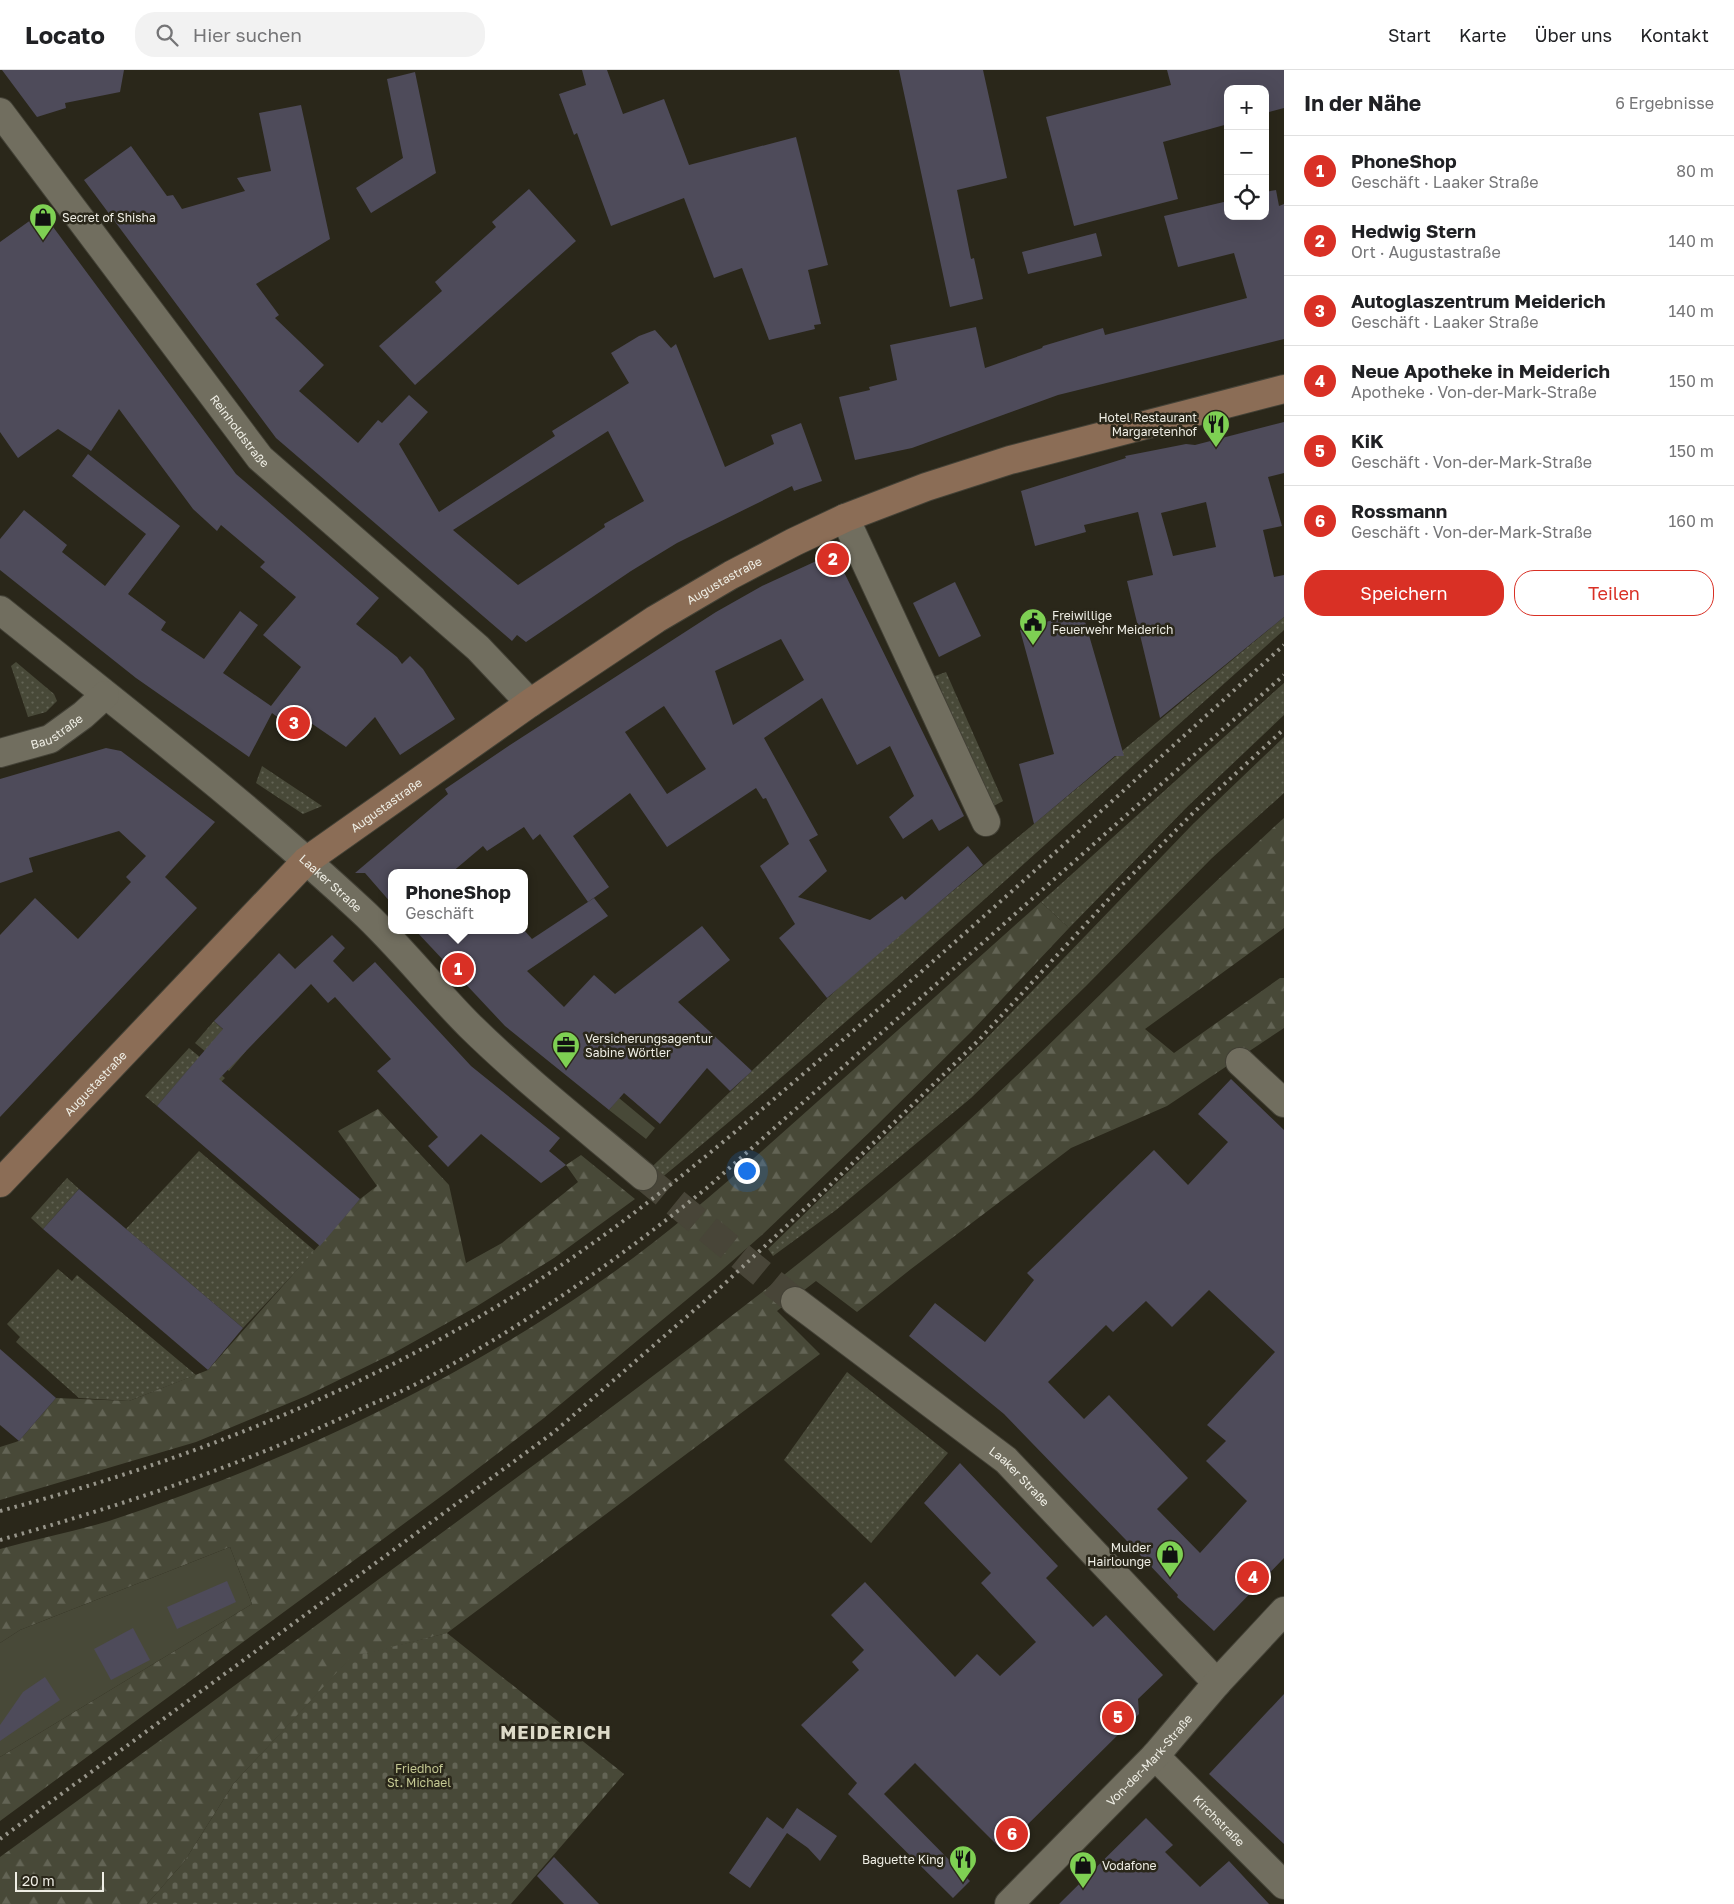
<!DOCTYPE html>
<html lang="de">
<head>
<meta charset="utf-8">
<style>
	:root { --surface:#fff; --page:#f2f2f2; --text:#202124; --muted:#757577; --line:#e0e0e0; --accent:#d93025 }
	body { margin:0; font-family:"Golos Text",sans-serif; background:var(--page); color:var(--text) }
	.controls { position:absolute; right:15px; top:15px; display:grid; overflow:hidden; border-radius:10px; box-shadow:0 5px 20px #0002 }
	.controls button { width:45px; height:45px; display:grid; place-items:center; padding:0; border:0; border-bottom:1px solid var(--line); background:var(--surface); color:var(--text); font:25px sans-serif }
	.scale { position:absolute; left:15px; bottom:12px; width:89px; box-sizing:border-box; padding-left:5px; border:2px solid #efeee5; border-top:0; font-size:14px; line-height:18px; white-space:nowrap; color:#efeee5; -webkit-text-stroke:4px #2a271a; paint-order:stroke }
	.you { position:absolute; left:746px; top:1100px; width:18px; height:18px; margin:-12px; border:4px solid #fff; border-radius:50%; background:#1a73e8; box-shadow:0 0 0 8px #1a73e833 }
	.badge { display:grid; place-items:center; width:32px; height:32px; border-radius:50%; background:var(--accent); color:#fff; font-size:16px; font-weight:700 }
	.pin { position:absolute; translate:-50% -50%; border:2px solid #fff; box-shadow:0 1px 5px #0006 }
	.popup { position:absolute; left:388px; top:799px; width:140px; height:65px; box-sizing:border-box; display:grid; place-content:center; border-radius:10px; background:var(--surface); filter:drop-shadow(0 1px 4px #0005); font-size:16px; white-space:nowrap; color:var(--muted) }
	.popup b { font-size:19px; color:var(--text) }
	.popup::after { content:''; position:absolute; left:50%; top:100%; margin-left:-10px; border:10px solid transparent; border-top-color:var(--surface) }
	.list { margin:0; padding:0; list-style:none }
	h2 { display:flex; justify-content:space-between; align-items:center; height:65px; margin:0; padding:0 20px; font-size:21px }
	h2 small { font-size:16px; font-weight:400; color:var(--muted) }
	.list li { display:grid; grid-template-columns:32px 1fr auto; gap:15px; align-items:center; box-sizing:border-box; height:70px; padding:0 20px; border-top:1px solid var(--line) }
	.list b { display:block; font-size:19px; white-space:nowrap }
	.list p { margin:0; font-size:16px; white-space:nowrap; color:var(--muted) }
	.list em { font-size:16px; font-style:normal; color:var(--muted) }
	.actions { display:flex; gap:10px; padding:15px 20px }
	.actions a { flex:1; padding:11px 0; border:1px solid var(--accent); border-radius:20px; text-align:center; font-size:18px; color:var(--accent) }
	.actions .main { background:var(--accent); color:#fff }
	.icon { flex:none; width:28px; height:28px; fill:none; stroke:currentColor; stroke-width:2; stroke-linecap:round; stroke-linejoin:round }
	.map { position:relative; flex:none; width:1284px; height:1834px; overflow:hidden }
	header { display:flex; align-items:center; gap:30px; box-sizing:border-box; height:70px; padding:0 25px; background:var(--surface); border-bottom:1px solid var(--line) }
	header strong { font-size:24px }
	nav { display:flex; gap:28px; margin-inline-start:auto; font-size:18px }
	.search { width:350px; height:45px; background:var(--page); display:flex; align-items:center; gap:12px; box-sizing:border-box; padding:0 18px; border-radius:20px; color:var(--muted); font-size:19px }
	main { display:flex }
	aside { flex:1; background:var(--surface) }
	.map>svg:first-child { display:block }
	.grass { fill:url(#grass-dots) }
	.forest { fill:url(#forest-firs) }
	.cemetery { fill:url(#cemetery-stones) }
	.garden { fill:#484938 }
	.building { fill:#4e4b5a; fill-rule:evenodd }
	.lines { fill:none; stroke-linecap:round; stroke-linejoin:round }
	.street-tunnel { stroke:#484538; stroke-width:28; stroke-dasharray:28 14; stroke-linecap:butt }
	.street-casing { stroke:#434136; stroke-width:30 }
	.secondary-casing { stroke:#434136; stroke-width:30 }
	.street { stroke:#716e5f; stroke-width:28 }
	.secondary { stroke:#8b6d56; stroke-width:28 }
	.rail { stroke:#97958a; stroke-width:4; stroke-dasharray:2.5 5; stroke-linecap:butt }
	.labels { text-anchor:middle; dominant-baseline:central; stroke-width:5; stroke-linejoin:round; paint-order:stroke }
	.poi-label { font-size:12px; fill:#efeee5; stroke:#2a271a; text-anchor:start }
	.street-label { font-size:12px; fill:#efeee5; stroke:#2a271a }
	.park-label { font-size:12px; fill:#c5c993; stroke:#2a271a }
	.district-label { font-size:18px; font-weight:bold; letter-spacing:1px; fill:#dddac8; stroke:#2a271a }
</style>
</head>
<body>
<header>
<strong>Locato</strong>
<div class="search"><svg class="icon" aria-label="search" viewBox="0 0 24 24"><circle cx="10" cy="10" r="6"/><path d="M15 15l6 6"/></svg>Hier suchen</div>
<nav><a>Start</a><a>Karte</a><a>Über uns</a><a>Kontakt</a></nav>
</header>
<main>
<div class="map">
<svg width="1284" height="1834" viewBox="0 0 1284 1834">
	<defs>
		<pattern id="grass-dots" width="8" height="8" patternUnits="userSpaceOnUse" patternTransform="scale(1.25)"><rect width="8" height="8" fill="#484938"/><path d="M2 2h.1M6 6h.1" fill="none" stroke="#636455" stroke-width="1.8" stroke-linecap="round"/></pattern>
		<pattern id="forest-firs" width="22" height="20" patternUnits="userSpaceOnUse" patternTransform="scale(1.25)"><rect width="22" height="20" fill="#484938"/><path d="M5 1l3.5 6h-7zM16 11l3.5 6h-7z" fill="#636455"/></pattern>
		<pattern id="cemetery-stones" width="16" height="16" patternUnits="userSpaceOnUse" patternTransform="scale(1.25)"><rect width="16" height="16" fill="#484938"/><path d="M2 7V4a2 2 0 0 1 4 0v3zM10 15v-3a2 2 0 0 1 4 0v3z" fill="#636455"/></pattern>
	</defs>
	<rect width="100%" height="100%" fill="#2a271a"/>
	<!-- grass -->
	<g class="grass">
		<path d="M 1284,547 L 1284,560 C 1072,749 863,944 643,1123 L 633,1115 L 855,902 Z"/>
		<polygon points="16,592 54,624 57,631 46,642 28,647 11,596"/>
		<polygon points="946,602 1003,731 992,737 935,606"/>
		<polygon points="1284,613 1284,645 1187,737 1069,858 1041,832"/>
		<polygon points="1284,667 1284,723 1212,788 1086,916 971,1028 836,1140 773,1186 768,1179 983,972 1193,754"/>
		<polygon points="262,696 322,736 303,744 256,713"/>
		<polygon points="214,951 246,981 229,1001 195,973"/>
		<polygon points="189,978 225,1008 221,1012 197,990 157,1036 145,1026"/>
		<polygon points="199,1081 315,1181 243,1258 126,1159"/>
		<polygon points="67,1108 79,1119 43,1159 31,1148"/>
		<polygon points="58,1199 72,1211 77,1205 196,1305 129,1331 79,1328 16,1272 20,1267 7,1254"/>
		<polygon points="847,1302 948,1383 871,1473 784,1390"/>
	</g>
	<!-- forest -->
	<g class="forest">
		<path d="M 1284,748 L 1284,858 L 1145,959 L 1174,983 L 1280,908 L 1284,908 L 1284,958 L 1167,1036 L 1071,1078 L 911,1199 L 857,1242 L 816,1211 L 777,1241 L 820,1284 L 447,1563 L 351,1588 L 234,1713 L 184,1792 L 147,1834 L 0,1834 L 0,1787 C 137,1688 273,1587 409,1487 C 569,1369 731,1251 884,1124 C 1026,1007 1148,871 1284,748 Z"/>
		<path d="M 1041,832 L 1069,858 L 971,962 L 875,1057 L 763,1164 L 714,1207 L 544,1348 L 447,1422 L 0,1751 L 0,1687 L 252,1534 L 230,1477 L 20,1560 L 0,1573 L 0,1479 C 36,1469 73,1462 109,1451 C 278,1395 444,1319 591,1218 C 672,1163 744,1097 817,1032 C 892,966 966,899 1041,832 Z"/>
		<polygon points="378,1039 449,1115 466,1193 502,1173 578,1112 566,1095 581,1085 635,1129 554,1188 474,1238 392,1284 306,1326 196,1372 0,1430 0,1377 19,1371 56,1328 129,1331 208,1300 360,1129 377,1116 338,1061"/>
	</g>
	<!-- cemetery -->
	<polygon class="cemetery" points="447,1563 624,1704 511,1834 147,1834 184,1792 234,1713 351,1587"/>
	<!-- garden -->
	<g class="garden">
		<polygon points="619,1028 655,1058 646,1069 609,1040"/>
		<polygon points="230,1477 252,1534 0,1687 0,1573 20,1560"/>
	</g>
	<!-- building -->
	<g class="building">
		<polygon points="2,0 124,0 120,22 65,33 66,38 37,47"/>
		<polygon points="582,0 607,0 623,44 664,29 689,95 796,67 828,195 808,200 821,254 814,255 815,259 769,270 742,198 714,208 684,128 611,156 577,63 574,65 559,24 586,15"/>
		<polygon points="899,0 983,0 1007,108 957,120 971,189 974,188 983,229 950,237"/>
		<polygon points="1167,0 1284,0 1284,38 1265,43 1265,19 1228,19 1228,54 1163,72 1178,129 1074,156 1046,47 1171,15"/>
		<polygon points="415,2 436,103 371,143 356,118 403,88 387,9"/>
		<path d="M 301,35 L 330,169 L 256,214 L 279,245 L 275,248 L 324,295 L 299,321 L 358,373 L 378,350 L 382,353 L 409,325 L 428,342 L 399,374 L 439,442 L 555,366 L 552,361 L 629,313 L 611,283 L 639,266 L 655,260 L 671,278 L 676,274 L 725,397 L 774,374 L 771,365 L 801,353 L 822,411 L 794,421 L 792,416 L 677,473 L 631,501 L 526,572 L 517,565 L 512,571 L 276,368 L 84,110 L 131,76 L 167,126 L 173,125 L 182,139 L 245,121 L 237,108 L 271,101 L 259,43 ZM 608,361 L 644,431 L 604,454 L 605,457 L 518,515 L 453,460 Z"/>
		<polygon points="529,119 576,171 415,315 379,276 442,221 435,212 496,157 492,152"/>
		<polygon points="1276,120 1279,136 1284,134 1284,269 1058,325 912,378 855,390 839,327 870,320 869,317 897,310 890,275 976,257 985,298 1042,278 1043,276 1103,258 1105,265 1247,228 1234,183 1178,197 1164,146 1228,131 1228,146 1265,146 1265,122"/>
		<polygon points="42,142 236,404 379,528 356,554 397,587 402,594 410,586 423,599 455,649 400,685 375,647 346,677 308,651 299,663 272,643 249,687 136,608 0,500 0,469 24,440 67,475 62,482 105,516 146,464 72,406 88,384 180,456 128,524 166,552 161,560 204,589 240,541 258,555 223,603 271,636 301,597 263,565 296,527 260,497 265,492 221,455 217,461 193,439 119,339 91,381 58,359 18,388 0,362 0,172"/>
		<polygon points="1096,163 1102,186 1028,204 1022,182"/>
		<path d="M 1284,352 L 1284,403 L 1268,407 L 1282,456 L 1263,460 L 1274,507 L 1284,505 L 1284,547 L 1160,648 L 1127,511 L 1153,505 L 1138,442 L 1084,455 L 1086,462 L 1035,476 L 1021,421 L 1126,388 L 1125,386 L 1186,374 L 1195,375 ZM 1206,432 L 1216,477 L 1173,486 L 1161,443 Z"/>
		<path d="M 825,487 L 840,494 L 964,746 L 939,761 L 932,749 L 903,769 L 889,747 L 914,726 L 890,676 L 857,695 L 822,628 L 764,668 L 818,765 L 809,770 L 827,801 L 798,827 L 870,850 L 902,826 L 905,830 L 968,776 L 983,795 L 827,928 L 779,868 L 795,854 L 760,796 L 789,774 L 766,728 L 763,729 L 756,718 L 667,777 L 630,723 L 573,766 L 609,817 L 588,832 L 540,764 L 533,770 L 524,757 L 487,781 L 483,776 L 451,803 L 392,803 L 392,834 L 365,803 L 355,803 L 448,724 L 445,719 L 510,675 L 716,542 L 762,516 ZM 781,569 L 804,610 L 733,655 L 715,601 ZM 664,636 L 706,699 L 667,724 L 625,662 Z"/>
		<polygon points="955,512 981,566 939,587 913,533"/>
		<polygon points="1082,541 1124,686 1115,686 1034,754 1019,694 1054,684 1020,560"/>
		<polygon points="106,678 121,681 215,752 165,807 197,838 0,1047 0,865 35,828 78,869 131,812 126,807 146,786 119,761 29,788 33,802 0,813 0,709"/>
		<polygon points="594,828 608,846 527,901 564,937 594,905 615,924 702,856 730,890 678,932 752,1001 730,1021 707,998 660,1054 624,1023 609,1040 505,956 415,860 524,860 532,869"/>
		<polygon points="332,865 345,878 333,891 353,912 375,892 471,996 560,1068 549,1081 566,1095 541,1113 481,1064 448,1097 428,1076 438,1067 377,1001 391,989 335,927 328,933 311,914 219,1009 360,1129 320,1176 157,1036 223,959 214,951 279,883 295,899"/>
		<path d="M 1231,1009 L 1284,1060 L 1284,1488 L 1214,1561 L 1177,1527 L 1178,1525 L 1125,1469 L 1004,1344 L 909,1266 L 935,1233 L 985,1272 L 1034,1210 L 1027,1203 L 1154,1080 L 1188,1115 L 1228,1072 L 1198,1044 ZM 1209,1220 L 1275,1282 L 1207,1355 L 1226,1371 L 1206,1391 L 1247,1431 L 1200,1483 L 1157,1439 L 1188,1408 L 1109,1325 L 1084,1349 L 1048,1312 L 1106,1255 L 1113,1262 L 1146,1231 L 1172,1257 Z"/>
		<polygon points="79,1119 243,1258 208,1300 43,1159"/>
		<polygon points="0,1279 56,1328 19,1371 0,1355"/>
		<polygon points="960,1393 1058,1496 1046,1508 1093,1557 1106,1545 1163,1605 1138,1629 1139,1644 1002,1780 915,1693 884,1724 970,1811 953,1828 848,1724 857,1713 801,1655 859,1600 852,1592 864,1580 831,1545 865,1512 955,1607 977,1584 1000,1606 1036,1572 981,1513 991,1503 924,1433"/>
		<polygon points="227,1511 236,1532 177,1559 167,1537"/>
		<polygon points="133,1558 150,1590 111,1610 94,1579"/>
		<polygon points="45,1607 60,1630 0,1671 0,1655 23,1622"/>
		<polygon points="1284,1624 1284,1774 1209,1704"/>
		<polygon points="797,1738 837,1766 820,1791 808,1778 787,1763 750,1818 729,1803 767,1747 783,1759"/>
		<polygon points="1146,1748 1173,1775 1165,1782 1200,1817 1229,1791 1269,1834 1059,1834"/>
		<polygon points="554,1787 599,1834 564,1834 537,1806"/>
	</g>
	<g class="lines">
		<!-- street-tunnel -->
		<polyline class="street-tunnel" points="643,1106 795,1231"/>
		<!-- street casing -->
		<g class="street-casing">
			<g id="street">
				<path id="s1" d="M 0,42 L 260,388 L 478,578 L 530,633"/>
				<polyline points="845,448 986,752"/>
				<path id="s2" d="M 0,540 C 122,638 247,734 361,840 C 400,876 433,919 470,956 C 525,1010 585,1057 643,1106"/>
				<path id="s3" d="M 0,683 L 50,669 L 83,645 L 105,625"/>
				<polyline points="1240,992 1284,1033"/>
				<path id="s4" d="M 795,1231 L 1006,1390 L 1217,1613"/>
				<path id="s5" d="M 1155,1686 L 1284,1815"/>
				<path id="s6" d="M 1009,1834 L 1155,1686 L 1217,1613 L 1284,1541"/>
			</g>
		</g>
		<!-- secondary casing -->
		<g class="secondary-casing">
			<g id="secondary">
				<path id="s7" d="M 0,1113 L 306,791 L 530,633 L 656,549 L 731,505 L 794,472 L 845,448 L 926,417 L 1010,390 L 1284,319"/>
			</g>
		</g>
		<!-- street -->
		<use href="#street" class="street"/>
		<!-- secondary -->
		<use href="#secondary" class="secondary"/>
		<!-- rail -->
		<g class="rail">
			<path d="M 0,1441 C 173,1395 340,1331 494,1238 C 618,1164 722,1074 831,980 C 985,848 1134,711 1284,575"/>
			<path d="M 0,1470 C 120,1436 237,1397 350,1344 C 373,1333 397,1324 420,1312 C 523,1257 617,1190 708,1117 L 1284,605"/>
			<polyline points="0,1769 554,1362 722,1216 824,1121 979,970 1118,819 1193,743 1284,659"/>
		</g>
	</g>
	<!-- icons -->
	<defs>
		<g id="shop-pin" transform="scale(1.4375)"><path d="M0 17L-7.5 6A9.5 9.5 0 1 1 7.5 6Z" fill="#7ed053" stroke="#2a271a"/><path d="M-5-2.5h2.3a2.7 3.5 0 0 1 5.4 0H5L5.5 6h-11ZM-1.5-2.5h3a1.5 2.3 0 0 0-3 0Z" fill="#111"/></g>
		<g id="restaurant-pin" transform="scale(1.4375)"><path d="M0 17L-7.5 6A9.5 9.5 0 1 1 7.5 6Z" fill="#7ed053" stroke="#2a271a"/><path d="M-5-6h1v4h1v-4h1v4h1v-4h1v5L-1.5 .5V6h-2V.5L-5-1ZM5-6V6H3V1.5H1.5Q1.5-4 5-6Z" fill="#111"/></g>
		<g id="civic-pin" transform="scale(1.4375)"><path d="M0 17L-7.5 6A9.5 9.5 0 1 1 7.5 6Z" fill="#7ed053" stroke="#2a271a"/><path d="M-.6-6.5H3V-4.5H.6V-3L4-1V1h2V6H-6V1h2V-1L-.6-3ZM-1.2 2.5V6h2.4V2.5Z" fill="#111"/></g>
		<g id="office-pin" transform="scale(1.4375)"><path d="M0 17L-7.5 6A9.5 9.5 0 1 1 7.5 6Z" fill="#7ed053" stroke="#2a271a"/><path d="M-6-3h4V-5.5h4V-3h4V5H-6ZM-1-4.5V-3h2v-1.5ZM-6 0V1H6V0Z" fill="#111"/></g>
	</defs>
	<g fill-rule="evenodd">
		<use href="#shop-pin" x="43" y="147"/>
		<use href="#restaurant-pin" x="1216" y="354"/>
		<use href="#civic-pin" x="1033" y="552"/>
		<use href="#office-pin" x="566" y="975"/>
		<use href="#shop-pin" x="1170" y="1484"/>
		<use href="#restaurant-pin" x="963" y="1789"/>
		<use href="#shop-pin" x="1083" y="1795"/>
	</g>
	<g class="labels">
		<!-- poi labels -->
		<g class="poi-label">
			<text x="62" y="147">Secret of Shisha</text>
			<text x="1197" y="347" text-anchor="end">Hotel Restaurant<tspan x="1197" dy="14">Margaretenhof</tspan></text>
			<text x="1052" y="545">Freiwillige<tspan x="1052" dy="14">Feuerwehr Meiderich</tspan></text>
			<text x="585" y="968">Versicherungsagentur<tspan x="585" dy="14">Sabine Wörtler</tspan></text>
			<text x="1151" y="1477" text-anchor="end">Mulder<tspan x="1151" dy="14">Hairlounge</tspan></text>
			<text x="944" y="1789" text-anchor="end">Baguette King</text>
			<text x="1102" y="1795">Vodafone</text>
		</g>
		<!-- street labels -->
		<g class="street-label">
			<text stroke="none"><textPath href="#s1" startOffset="399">Reinholdstraße</textPath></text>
			<text stroke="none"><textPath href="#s7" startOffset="948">Augustastraße</textPath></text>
			<text stroke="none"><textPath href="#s3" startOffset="61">Baustraße</textPath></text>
			<text stroke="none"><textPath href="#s7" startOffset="542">Augustastraße</textPath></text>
			<text stroke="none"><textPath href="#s2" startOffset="429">Laaker Straße</textPath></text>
			<text stroke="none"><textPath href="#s7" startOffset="138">Augustastraße</textPath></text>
			<text stroke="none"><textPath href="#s4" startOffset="285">Laaker Straße</textPath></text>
			<text stroke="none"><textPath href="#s6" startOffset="201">Von-der-Mark-Straße</textPath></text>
			<text stroke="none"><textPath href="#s5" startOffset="91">Kirchstraße</textPath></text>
		</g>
		<!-- park labels -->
		<g class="park-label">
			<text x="419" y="1698">Friedhof<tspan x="419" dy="14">St. Michael</tspan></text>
		</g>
		<!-- district labels -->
		<g class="district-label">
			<text x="556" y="1662">MEIDERICH</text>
		</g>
	</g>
</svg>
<div class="controls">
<button>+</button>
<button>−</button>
<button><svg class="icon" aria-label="locate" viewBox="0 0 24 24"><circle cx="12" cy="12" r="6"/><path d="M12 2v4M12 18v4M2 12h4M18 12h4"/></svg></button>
</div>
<div class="scale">20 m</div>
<div class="you"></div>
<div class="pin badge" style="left:458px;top:899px">1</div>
<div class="popup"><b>PhoneShop</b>Geschäft</div>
<div class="pin badge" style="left:833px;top:489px">2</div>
<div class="pin badge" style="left:294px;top:653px">3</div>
<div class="pin badge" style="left:1253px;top:1507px">4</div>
<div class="pin badge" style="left:1118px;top:1647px">5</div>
<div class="pin badge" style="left:1012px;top:1764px">6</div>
</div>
<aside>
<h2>In der Nähe<small>6 Ergebnisse</small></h2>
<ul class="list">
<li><span class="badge">1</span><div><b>PhoneShop</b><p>Geschäft · Laaker Straße</p></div><em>80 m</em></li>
<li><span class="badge">2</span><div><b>Hedwig Stern</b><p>Ort · Augustastraße</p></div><em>140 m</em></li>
<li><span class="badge">3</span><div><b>Autoglaszentrum Meiderich</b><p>Geschäft · Laaker Straße</p></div><em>140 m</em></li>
<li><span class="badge">4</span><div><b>Neue Apotheke in Meiderich</b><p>Apotheke · Von-der-Mark-Straße</p></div><em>150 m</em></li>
<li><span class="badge">5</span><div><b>KiK</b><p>Geschäft · Von-der-Mark-Straße</p></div><em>150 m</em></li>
<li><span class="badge">6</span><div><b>Rossmann</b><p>Geschäft · Von-der-Mark-Straße</p></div><em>160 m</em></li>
</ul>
<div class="actions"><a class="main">Speichern</a><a>Teilen</a></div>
</aside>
</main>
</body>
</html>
